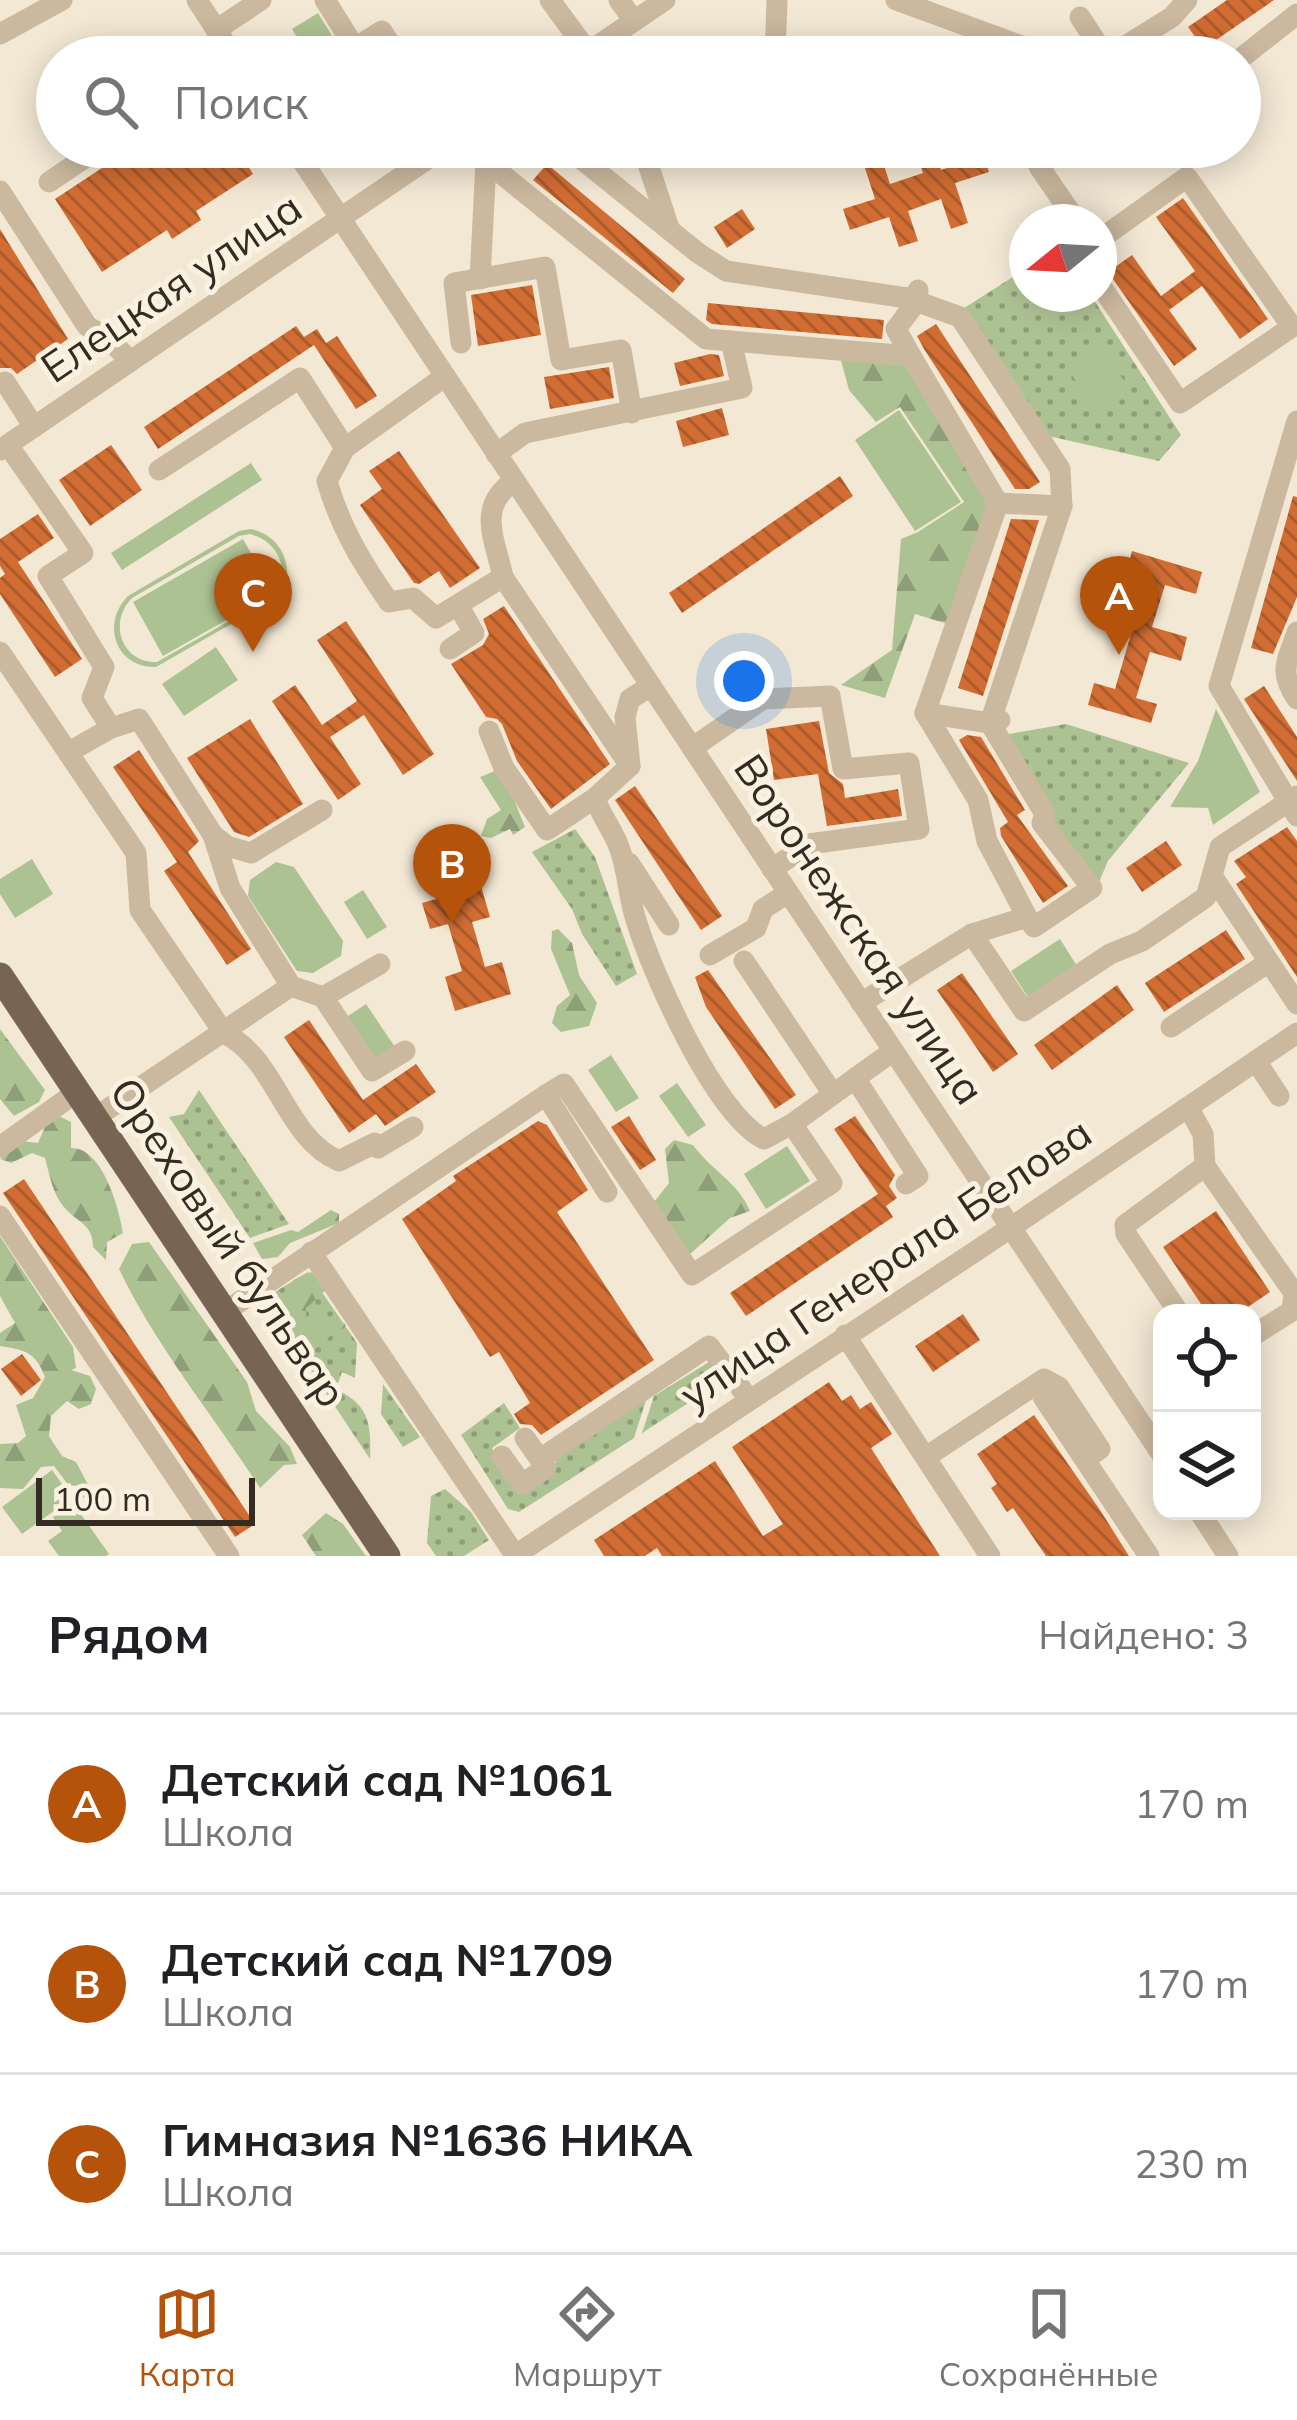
<!DOCTYPE html>
<html lang="ru">
<head>
<meta charset="utf-8">
<style>
	:root { --surface:#fff; --page:#f2f2f2; --text:#202124; --muted:#757577; --line:#e0e0e0; --accent:#b45309 }
	body { margin:0; font-family:Mulish,sans-serif; background:var(--page); color:var(--text) }
	.controls { position:absolute; right:36px; bottom:36px; display:grid; overflow:hidden; border-radius:24px; box-shadow:0 6px 30px #0003 }
	.controls button { width:108px; height:108px; display:grid; place-items:center; padding:0; border:0; border-bottom:3px solid var(--line); background:var(--surface); color:var(--text); font:60px sans-serif }
	.compass { position:absolute; left:1009px; top:204px; width:108px; height:108px; border-radius:50%; background:var(--surface); box-shadow:0 6px 30px #0003; rotate:252deg }
	.scale { position:absolute; left:36px; bottom:30px; width:219px; box-sizing:border-box; padding-left:12px; border:6px solid #342b23; border-top:0; font-size:33px; line-height:42px; white-space:nowrap; color:#342b23; -webkit-text-stroke:9px #faf1e0; paint-order:stroke }
	.you { position:absolute; left:744px; top:681px; width:42px; height:42px; margin:-30px; border:9px solid #fff; border-radius:50%; background:#1a73e8; box-shadow:0 0 0 18px #1a73e833 }
	.badge { display:grid; place-items:center; width:78px; height:78px; border-radius:50%; background:var(--accent); color:#fff; font-size:39px; font-weight:700 }
	.pin { position:absolute; translate:-50% -99px; filter:drop-shadow(0 3px 6px #0008) }
	.pin::after { content:''; position:absolute; top:63px; width:42px; height:36px; background:inherit; clip-path:polygon(0 0,100% 0,50% 100%) }
	.list { margin:0; padding:0; list-style:none }
	h2 { display:flex; justify-content:space-between; align-items:center; height:156px; margin:0; padding:0 48px; font-size:51px }
	h2 small { font-size:39px; font-weight:400; color:var(--muted) }
	.list li { display:grid; grid-template-columns:78px 1fr auto; gap:36px; align-items:center; box-sizing:border-box; height:180px; padding:0 48px; border-top:3px solid var(--line) }
	.list b { display:block; font-size:45px; white-space:nowrap }
	.list p { margin:0; font-size:39px; white-space:nowrap; color:var(--muted) }
	.list em { font-size:39px; font-style:normal; color:var(--muted) }
	.icon { flex:none; width:66px; height:66px; fill:none; stroke:currentColor; stroke-width:2; stroke-linecap:round; stroke-linejoin:round }
	.map { position:relative; flex:none; width:1297px; height:1556px; overflow:hidden }
	.search { position:absolute; background:var(--surface); box-shadow:0 6px 30px #0003; left:36px; right:36px; top:36px; height:132px; display:flex; align-items:center; gap:30px; box-sizing:border-box; padding:0 42px; border-radius:66px; color:var(--muted); font-size:45px }
	.sheet { height:696px; background:var(--surface) }
	nav { display:flex; justify-content:space-around; align-items:center; box-sizing:border-box; height:168px; border-top:3px solid var(--line); background:var(--surface); font-size:33px; color:var(--muted) }
	nav a { display:grid; justify-items:center; gap:6px }
	nav .on { color:var(--accent) }
	.map>svg:first-child { display:block }
	.grass { fill:url(#grass-dots) }
	.forest { fill:url(#forest-firs) }
	.park { fill:#adc293; fill-rule:evenodd }
	.building { fill:url(#building-back-hatch) }
	.lines { fill:none; stroke-linecap:round; stroke-linejoin:round }
	.minor { stroke:#cbb99f; stroke-width:21 }
	.major { stroke:#776453; stroke-width:27 }
	.labels { text-anchor:middle; dominant-baseline:central; stroke-width:10; stroke-linejoin:round; paint-order:stroke }
	.street-label { font-size:42px; fill:#342b23; stroke:#faf1e0 }
</style>
</head>
<body>
<div class="map">
<svg width="1297" height="1556" viewBox="0 0 1297 1556">
	<defs>
		<pattern id="grass-dots" width="8" height="8" patternUnits="userSpaceOnUse" patternTransform="scale(3)"><rect width="8" height="8" fill="#adc293"/><path d="M2 2h.1M6 6h.1" fill="none" stroke="#8e9e78" stroke-width="1.8" stroke-linecap="round"/></pattern>
		<pattern id="forest-firs" width="22" height="20" patternUnits="userSpaceOnUse" patternTransform="scale(3)"><rect width="22" height="20" fill="#adc293"/><path d="M5 1l3.5 6h-7zM16 11l3.5 6h-7z" fill="#8e9e78"/></pattern>
		<pattern id="building-back-hatch" width="6" height="6" patternUnits="userSpaceOnUse" patternTransform="scale(3)"><rect width="6" height="6" fill="#d16d33"/><path d="M-1 5l2 2M0 0l6 6M5-1l2 2" fill="none" stroke="#aa5a2b"/></pattern>
	</defs>
	<rect width="100%" height="100%" fill="#f3e8d4"/>
	<!-- grass -->
	<g class="grass">
		<polygon points="1027,268 1027,294 1090,294 1181,435 1159,461 1044,435 961,310"/>
		<polygon points="1066,724 1189,763 1108,861 1099,882 1044,809 1003,735"/>
		<polygon points="575,829 595,857 637,974 616,986 582,934 572,909 532,852"/>
		<polygon points="199,1090 289,1224 250,1238 169,1117 184,1114"/>
		<polygon points="308,1272 357,1343 355,1378 342,1372 338,1383 311,1371 263,1299"/>
		<polygon points="709,1362 730,1376 642,1433 654,1396"/>
		<path d="M 318,1381 C 363,1400 372,1410 370,1459 Z"/>
		<polygon points="383,1384 420,1437 403,1447 381,1414"/>
		<polygon points="646,1400 634,1438 519,1512 508,1509 461,1435 504,1403 520,1428 492,1448 521,1492 551,1473 557,1459"/>
		<polygon points="445,1489 471,1512 489,1540 464,1556 436,1556 427,1543 431,1496"/>
	</g>
	<!-- forest -->
	<g class="forest">
		<polygon points="840,357 908,361 994,504 951,625 915,614 885,698 841,685 892,650 901,539 918,532 964,502 900,407 876,422 849,390"/>
		<polygon points="495,771 508,785 525,827 513,835 510,829 491,838 481,836 487,819 501,810 480,777"/>
		<polygon points="558,929 572,943 579,975 597,1003 589,1026 561,1032 552,1023 557,1006 570,995 551,949 552,931"/>
		<polygon points="0,1029 45,1090 39,1102 14,1116 0,1099"/>
		<path d="M 59,1116 L 71,1122 L 71,1148 C 102,1147 119,1207 123,1233 L 107,1242 L 106,1260 L 93,1247 C 93,1223 77,1223 64,1207 C 53,1195 49,1173 45,1158 L 32,1153 L 11,1163 L 0,1159 L 21,1141 L 38,1143 L 48,1120 Z"/>
		<path d="M 674,1140 L 693,1145 C 711,1170 739,1183 750,1211 L 730,1218 L 689,1255 L 654,1202 L 669,1183 L 665,1149 Z"/>
		<polygon points="331,1210 339,1214 339,1223 290,1243 278,1257 262,1259 253,1243 291,1230 298,1232"/>
		<path d="M 0,1236 L 73,1347 L 76,1368 L 71,1370 L 90,1376 L 96,1389 L 91,1404 L 79,1409 L 67,1401 L 51,1416 L 49,1436 L 62,1456 L 76,1462 L 94,1496 L 78,1498 L 54,1466 L 41,1467 L 23,1489 L 0,1488 L 0,1444 L 18,1443 L 26,1436 L 16,1405 L 33,1398 L 45,1377 C 35,1351 24,1350 0,1346 L 0,1333 L 15,1323 L 0,1296 Z"/>
		<path d="M 149,1242 L 247,1382 L 256,1411 L 290,1447 L 297,1464 L 284,1465 L 260,1488 C 213,1415 157,1348 119,1269 L 132,1244 Z"/>
		<path d="M 311,1272 L 321,1281 L 325,1291 L 306,1308 L 306,1322 L 312,1324 L 334,1315 L 346,1325 L 301,1357 C 287,1340 265,1328 267,1303 L 290,1292 L 293,1280 Z"/>
		<polygon points="326,1513 343,1524 366,1556 316,1556 302,1535"/>
	</g>
	<!-- park -->
	<g class="park">
		<polygon points="318,13 336,42 309,57 292,29"/>
		<polygon points="1099,345 1132,392 1100,415 1067,368"/>
		<polygon points="899,410 961,502 915,531 855,440"/>
		<polygon points="251,463 262,480 122,570 111,553"/>
		<path d="M 251,529 C 282,536 293,565 285,593 L 156,667 C 115,668 101,623 128,596 L 239,531 ZM 250,534 C 277,541 288,566 280,592 L 157,662 C 121,663 108,622 132,598 L 239,536 Z"/>
		<polygon points="243,539 274,593 163,656 133,602"/>
		<polygon points="216,647 238,680 184,716 162,684"/>
		<polygon points="1216,709 1260,792 1213,825 1208,808 1170,807 1198,761"/>
		<polygon points="32,859 53,894 15,918 0,894 0,879"/>
		<polygon points="276,862 294,867 343,941 341,956 313,973 297,971 248,896 250,880"/>
		<polygon points="363,890 387,927 367,939 344,902"/>
		<polygon points="1060,939 1077,966 1028,997 1011,971"/>
		<polygon points="366,1004 397,1050 373,1066 342,1020"/>
		<polygon points="611,1055 639,1098 616,1112 588,1070"/>
		<polygon points="677,1083 706,1125 688,1137 659,1096"/>
		<polygon points="787,1146 810,1181 766,1209 744,1174"/>
		<polygon points="52,1470 72,1498 22,1534 2,1507"/>
		<polygon points="73,1503 109,1554 106,1556 59,1556 48,1541 62,1531 53,1517"/>
	</g>
	<!-- building -->
	<g class="building">
		<polygon points="1227,0 1274,0 1203,49 1209,57 1168,57 1196,38 1188,27"/>
		<polygon points="116,147 236,147 253,174 196,211 201,220 172,239 167,230 102,272 55,199 111,162"/>
		<polygon points="914,147 934,147 941,170 984,156 989,172 955,183 968,223 951,229 941,199 908,211 918,241 899,247 889,217 850,230 843,209 875,199 862,159 880,153 890,184 923,173"/>
		<polygon points="547,164 685,279 673,293 533,180"/>
		<polygon points="1183,198 1268,319 1240,339 1202,286 1169,310 1197,349 1174,366 1108,272 1132,255 1161,296 1195,271 1156,217"/>
		<polygon points="742,209 755,229 727,248 714,227"/>
		<polygon points="0,229 68,339 17,374 11,368 0,368"/>
		<polygon points="532,285 541,335 478,346 471,295"/>
		<polygon points="708,303 884,320 882,339 712,324 706,320"/>
		<polygon points="936,324 1040,482 1029,489 1015,489 924,349 917,336"/>
		<polygon points="296,326 304,337 317,329 326,343 337,336 377,396 356,409 314,345 158,449 144,427"/>
		<polygon points="710,354 719,355 724,376 680,386 674,363"/>
		<polygon points="609,367 614,398 550,409 544,377"/>
		<polygon points="722,408 729,435 683,447 676,421"/>
		<polygon points="111,445 142,490 90,526 59,480"/>
		<polygon points="399,451 480,568 450,588 439,571 419,584 414,583 360,505 382,489 369,471"/>
		<polygon points="840,476 853,496 682,613 669,593"/>
		<polygon points="1293,496 1297,497 1297,597 1273,654 1251,648"/>
		<polygon points="38,514 54,538 18,562 82,659 55,677 0,594 0,578 5,574 0,566 0,539"/>
		<polygon points="1011,519 1039,520 983,696 958,688"/>
		<polygon points="1132,551 1202,572 1196,594 1165,585 1152,627 1187,637 1181,661 1150,652 1136,698 1157,704 1151,723 1088,705 1094,683 1115,689 1147,579 1126,573"/>
		<polygon points="504,606 610,764 551,809 517,761 502,724 497,719 486,717 451,664 483,645 489,634 483,619"/>
		<polygon points="346,621 434,754 403,775 364,715 330,737 361,784 338,800 272,701 295,685 322,725 357,701 317,640"/>
		<polygon points="1264,686 1297,737 1297,781 1244,699"/>
		<polygon points="250,719 303,804 249,837 234,832 187,758"/>
		<polygon points="819,721 829,773 843,784 845,798 898,789 902,816 827,826 818,774 774,780 766,729"/>
		<polygon points="967,735 981,737 1025,810 1017,815 1068,886 1043,903 1001,836 1000,828 1008,822 959,740"/>
		<polygon points="139,750 199,841 188,852 251,949 227,965 164,871 177,862 113,767"/>
		<polygon points="635,786 722,916 701,930 615,800"/>
		<polygon points="1287,827 1297,841 1297,977 1236,884 1246,877 1234,861"/>
		<polygon points="1166,841 1182,865 1142,892 1126,868"/>
		<polygon points="449,850 462,891 481,886 490,917 472,922 485,967 502,962 511,994 455,1011 445,977 462,971 448,924 430,929 422,903 436,899 424,857"/>
		<polygon points="1226,930 1245,959 1164,1012 1145,983"/>
		<polygon points="708,970 796,1095 775,1109 706,1007 695,977"/>
		<polygon points="962,973 1018,1054 993,1072 937,990"/>
		<polygon points="1117,985 1134,1010 1052,1070 1034,1045"/>
		<polygon points="309,1020 363,1100 416,1064 436,1092 385,1126 376,1114 349,1133 284,1037"/>
		<polygon points="629,1116 656,1160 640,1170 611,1127"/>
		<polygon points="855,1116 895,1175 889,1186 897,1198 886,1206 893,1217 746,1316 730,1293 878,1194 834,1129"/>
		<polygon points="538,1121 547,1125 588,1190 557,1212 654,1360 541,1435 532,1425 520,1424 514,1414 530,1403 499,1352 490,1357 402,1219 456,1181 453,1176"/>
		<polygon points="24,1179 255,1524 235,1537 3,1193"/>
		<polygon points="1216,1211 1270,1292 1239,1313 1207,1313 1163,1247"/>
		<polygon points="963,1314 980,1340 933,1372 915,1346"/>
		<polygon points="22,1354 41,1380 21,1396 1,1369"/>
		<polygon points="829,1382 842,1401 851,1395 860,1409 871,1402 892,1434 871,1448 940,1556 662,1556 657,1548 645,1556 604,1556 594,1540 715,1461 763,1536 783,1524 732,1447"/>
		<polygon points="1034,1415 1100,1510 1129,1556 1046,1556 1013,1508 1007,1512 991,1488 997,1484 977,1454"/>
	</g>
	<g class="lines">
		<!-- minor -->
		<g class="minor">
			<polyline points="197,0 234,57"/>
			<polyline points="325,0 355,48 382,31 398,57"/>
			<polyline points="550,0 588,52"/>
			<polyline points="619,0 634,21"/>
			<polyline points="896,0 1052,57"/>
			<polyline points="1080,17 1106,57"/>
			<polyline points="216,30 261,0"/>
			<polyline points="0,34 62,0"/>
			<polyline points="581,57 665,0"/>
			<polyline points="775,57 777,0"/>
			<polyline points="1108,57 1172,17 1187,0"/>
			<polyline points="1240,59 1297,14"/>
			<polyline points="293,147 1162,1455"/>
			<polyline points="468,147 706,339 911,356 998,503 925,713 978,800 987,841 1027,917 972,934 861,1003"/>
			<polyline points="667,147 647,161 669,228"/>
			<polyline points="1030,147 1040,168 1059,147"/>
			<polyline points="569,149 698,253 726,271 907,298 960,317 1060,469 1062,506 990,723 1045,814 1042,823 1092,888 1034,927 1027,917"/>
			<polyline points="1040,168 1077,222"/>
			<polyline points="49,182 101,147"/>
			<polyline points="0,191 87,326 108,338 130,361"/>
			<polyline points="1099,240 1187,177 1292,327 1180,403 1099,283"/>
			<polyline points="480,279 486,162"/>
			<polyline points="461,343 454,283 545,267 561,360 621,350 632,413"/>
			<polyline points="911,356 896,329 917,301 918,290"/>
			<path d="M 444,377 L 345,448 L 327,481 C 340,527 362,563 389,602 L 413,598 L 436,618 L 503,577 C 495,539 476,507 514,481"/>
			<polyline points="5,382 34,427"/>
			<polyline points="1297,421 1219,686 1297,816"/>
			<polyline points="8,445 83,553 48,576 104,667 92,698 111,728"/>
			<polyline points="0,450 445,147"/>
			<polyline points="496,454 525,433 742,388 731,341"/>
			<polyline points="159,470 300,378 345,448"/>
			<polyline points="998,503 1062,506"/>
			<polyline points="503,577 630,766"/>
			<path d="M 1297,632 C 1287,662 1278,671 1297,699"/>
			<polyline points="450,649 474,633 458,605"/>
			<path d="M 0,652 L 136,853 L 140,910 L 224,1033 C 278,1060 284,1137 339,1161 L 375,1143 L 378,1148 L 413,1127"/>
			<path d="M 649,687 L 630,699 L 625,717 L 630,766 L 595,798 C 601,816 613,830 619,847 C 628,870 628,896 636,920 C 652,973 715,1115 764,1139 L 792,1124"/>
			<polyline points="925,713 990,723 1000,720"/>
			<polyline points="489,731 504,768 547,830 595,798"/>
			<polyline points="692,748 763,699 830,696 843,769 909,763 919,829 809,844 772,869"/>
			<polyline points="69,752 111,728 139,719 213,835 230,888 291,986 96,1117"/>
			<polyline points="213,835 227,846 251,853 322,810"/>
			<polyline points="629,863 669,925"/>
			<polyline points="1213,877 1297,1004"/>
			<polyline points="972,934 1024,1011 1110,954 1142,941 1206,897 1220,847 1297,796"/>
			<polyline points="710,955 756,928 763,909 788,893"/>
			<polyline points="744,961 833,1094"/>
			<polyline points="291,986 323,997 380,964"/>
			<polyline points="323,997 372,1071 405,1051"/>
			<polyline points="1171,1027 1269,962"/>
			<polyline points="1256,1061 1279,1096"/>
			<polyline points="855,1078 918,1176 906,1184"/>
			<polyline points="546,1095 564,1084 692,1275 832,1183 792,1124 893,1051"/>
			<polyline points="1188,1107 1203,1134 1205,1166 1294,1293 1292,1311 1252,1336"/>
			<polyline points="0,1147 78,1091"/>
			<polyline points="0,1216 229,1556"/>
			<polyline points="311,1252 515,1555"/>
			<polyline points="226,1311 546,1095 607,1192"/>
			<polyline points="1179,1313 1126,1234 1125,1225 1205,1166"/>
			<polyline points="845,1335 990,1556"/>
			<polyline points="1043,1397 1149,1556"/>
			<polyline points="502,1456 522,1484 546,1468 525,1438"/>
			<polyline points="926,1457 1044,1379 1059,1387 1100,1449 1085,1459"/>
			<polyline points="540,1459 709,1346 749,1399"/>
			<polyline points="1199,1511 1228,1556"/>
			<polyline points="514,1556 985,1245 1297,1033"/>
		</g>
		<!-- major -->
		<polyline class="major" points="0,976 387,1556"/>
	</g>
	<g class="labels">
		<!-- street labels -->
		<g class="street-label">
			<text transform="translate(171 287) rotate(-34)">Елецкая улица</text>
			<text transform="translate(860 929) rotate(56)">Воронежская улица</text>
			<text transform="translate(229 1242) rotate(56)">Ореховый бульвар</text>
			<text transform="translate(885 1263) rotate(-34)">улица Генерала Белова</text>
		</g>
	</g>
</svg>
<div class="controls">
<button><svg class="icon" aria-label="locate" viewBox="0 0 24 24"><circle cx="12" cy="12" r="6"/><path d="M12 2v4M12 18v4M2 12h4M18 12h4"/></svg></button>
<button><svg class="icon" aria-label="layers" viewBox="0 0 24 24"><path d="M12 4l9 5-9 5-9-5zM3 14l9 5 9-5"/></svg></button>
</div>
<svg class="compass" viewBox="-18 -18 36 36"><path d="M0-13l5 13h-10z" fill="#e53935"/><path d="M0 13l5-13h-10z" fill="#757577"/></svg>
<div class="scale">100 m</div>
<div class="you"></div>
<div class="pin badge" style="left:1119px;top:655px">A</div>
<div class="pin badge" style="left:452px;top:923px">B</div>
<div class="pin badge" style="left:253px;top:652px">C</div>
<div class="search"><svg class="icon" aria-label="search" viewBox="0 0 24 24"><circle cx="10" cy="10" r="6"/><path d="M15 15l6 6"/></svg>Поиск</div>
</div>
<section class="sheet">
<h2>Рядом<small>Найдено: 3</small></h2>
<ul class="list">
<li><span class="badge">A</span><div><b>Детский сад №1061</b><p>Школа</p></div><em>170 m</em></li>
<li><span class="badge">B</span><div><b>Детский сад №1709</b><p>Школа</p></div><em>170 m</em></li>
<li><span class="badge">C</span><div><b>Гимназия №1636 НИКА</b><p>Школа</p></div><em>230 m</em></li>
</ul>
</section>
<nav>
<a class="on"><svg class="icon" aria-label="map" viewBox="0 0 24 24"><path d="M3 6l6-2 6 2 6-2v14l-6 2-6-2-6 2zM9 4v14M15 6v14"/></svg>Карта</a>
<a><svg class="icon" aria-label="directions" viewBox="0 0 24 24"><path d="M12 3l9 9-9 9-9-9zM9 14v-3h6M13 9l2 2-2 2"/></svg>Маршрут</a>
<a><svg class="icon" aria-label="saved" viewBox="0 0 24 24"><path d="M7 4h10v16l-5-4-5 4z"/></svg>Сохранённые</a>
</nav>
</body>
</html>
